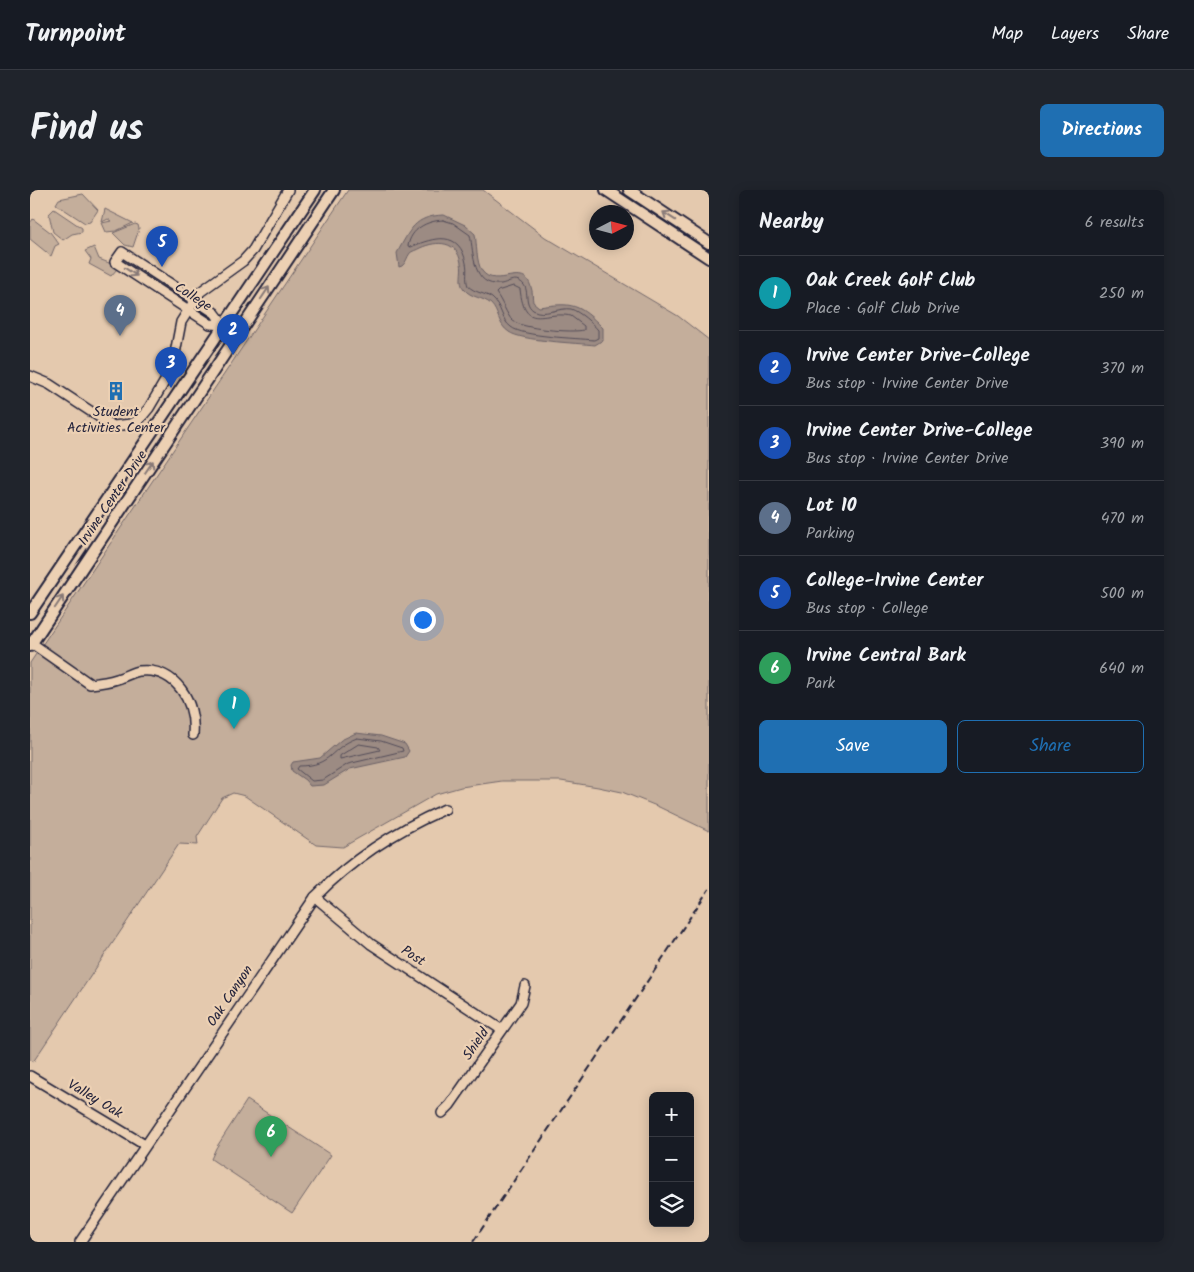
<!DOCTYPE html>
<html lang="en">
<head>
<meta charset="utf-8">
<style>
	:root { --surface:#171b24; --page:#20242c; --text:#f1f3f6; --muted:#9ea1a6; --line:#363941; --accent:#1f6fb2 }
	body { margin:0; font-family:Kalam,sans-serif; background:var(--page); color:var(--text) }
	.controls { position:absolute; right:15px; bottom:15px; display:grid; overflow:hidden; border-radius:8px; box-shadow:0 2px 12px #0003 }
	.controls button { width:45px; height:45px; display:grid; place-items:center; padding:0; border:0; border-bottom:1px solid var(--line); background:var(--surface); color:var(--text); font:25px sans-serif }
	.compass { position:absolute; left:559px; top:15px; width:45px; height:45px; border-radius:50%; background:var(--surface); box-shadow:0 2px 12px #0003; rotate:84deg }
	.you { position:absolute; left:392px; top:429px; width:18px; height:18px; margin:-12px; border:4px solid #fff; border-radius:50%; background:#1a73e8; box-shadow:0 0 0 8px #1a73e833 }
	.badge { display:grid; place-items:center; width:32px; height:32px; border-radius:50%; background:var(--accent); color:#fff; font-size:16px; font-weight:700 }
	.pin { position:absolute; translate:-50% -41px; filter:drop-shadow(0 1px 2px #0008) }
	.pin::after { content:''; position:absolute; top:26px; width:18px; height:15px; background:inherit; clip-path:polygon(0 0,100% 0,50% 100%) }
	.list { margin:0; padding:0; list-style:none }
	h2 { display:flex; justify-content:space-between; align-items:center; height:65px; margin:0; padding:0 20px; font-size:21px }
	h2 small { font-size:16px; font-weight:400; color:var(--muted) }
	.list li { display:grid; grid-template-columns:32px 1fr auto; gap:15px; align-items:center; box-sizing:border-box; height:75px; padding:0 20px; border-top:1px solid var(--line) }
	.list b { display:block; font-size:19px; white-space:nowrap }
	.list p { margin:0; font-size:16px; white-space:nowrap; color:var(--muted) }
	.list em { font-size:16px; font-style:normal; color:var(--muted) }
	.actions { display:flex; gap:10px; padding:15px 20px }
	.actions a { flex:1; padding:11px 0; border:1px solid var(--accent); border-radius:8px; text-align:center; font-size:18px; color:var(--accent) }
	.actions .main { background:var(--accent); color:#fff }
	.icon { flex:none; width:28px; height:28px; fill:none; stroke:currentColor; stroke-width:2; stroke-linecap:round; stroke-linejoin:round }
	.map { position:relative; flex:none; width:679px; height:1052px; overflow:hidden; border-radius:8px }
	header { display:flex; align-items:center; gap:30px; box-sizing:border-box; height:70px; padding:0 25px; background:var(--surface); border-bottom:1px solid var(--line) }
	header strong { font-size:24px }
	nav { display:flex; gap:28px; margin-inline-start:auto; font-size:18px }
	.intro { display:flex; align-items:center; justify-content:space-between; box-sizing:border-box; height:120px; padding:0 30px }
	h1 { margin:0; font-size:35px }
	.button { padding:12px 22px; border-radius:8px; background:var(--accent); color:#fff; font-size:18px; font-weight:700 }
	main { display:flex; gap:30px; padding:0 30px }
	aside { flex:1; background:var(--surface); border-radius:8px; box-shadow:0 2px 12px #0003 }
	.map>svg:first-child { display:block }
	.green { fill:#c4ae9b; stroke:#73686b }
	.water { fill:#9c8b83; stroke:#6b6166 }
	.lines { fill:none; stroke-linecap:round; stroke-linejoin:round }
	.shore { stroke:#534c58; stroke-width:1 }
	.minor-casing { stroke:#22223b; stroke-width:12 }
	.major-casing { stroke:#22223b; stroke-width:14 }
	.minor { stroke:#ecd0b3; stroke-width:9 }
	.major { stroke:#ecd0b3; stroke-width:10 }
	.rail { stroke:#22223b; stroke-width:2; stroke-dasharray:8 4; stroke-linecap:butt }
	.oneway { stroke:#877977 }
	.labels { text-anchor:middle; dominant-baseline:central; stroke-width:4.5; stroke-linejoin:round; paint-order:stroke }
	.street-label { font-size:14px; fill:#22223b; stroke:#ecd0b3 }
	.poi-label { font-size:14px; fill:#22223b; stroke:#ecd0b3 }
</style>
</head>
<body>
<header>
<strong>Turnpoint</strong>
<nav><a>Map</a><a>Layers</a><a>Share</a></nav>
</header>
<div class="intro"><h1>Find us</h1><a class="button">Directions</a></div>
<main>
<div class="map">
<svg width="679" height="1052" viewBox="0 0 679 1052">
	<rect width="100%" height="100%" fill="#e4c9ae"/>
	<filter id="ink" filterUnits="userSpaceOnUse"><feTurbulence type="fractalNoise" baseFrequency=".02" numOctaves="2"/><feDisplacementMap in="SourceGraphic" scale="10" xChannelSelector="R" yChannelSelector="G"/><feConvolveMatrix kernelMatrix="1 2 1 2 8 2 1 2 1" color-interpolation-filters="sRGB"/></filter>
	<g filter="url(#ink)">
		<!-- green -->
		<g class="green">
			<polygon points="318,0 453,0 515,47 648,126 679,150 679,641 629,617 592,602 568,597 531,591 472,591 431,597 406,604 313,657 286,655 215,606 203,603 192,608 167,647 168,655 149,654 3,872 0,870 0,473"/>
			<polygon points="53,4 68,20 60,32 55,33 26,14 29,9"/>
			<polygon points="24,19 52,38 52,42 42,44 33,50 23,42 19,24"/>
			<polygon points="75,19 103,33 86,41 76,42 72,33 81,31 78,29 72,32"/>
			<polygon points="3,29 20,42 29,54 25,56 21,66 0,49 0,33"/>
			<polygon points="105,34 108,35 109,39 103,57 95,55 83,43"/>
			<polygon points="64,57 69,69 84,75 87,79 81,86 59,74 61,69 55,61"/>
			<polygon points="217,910 301,965 262,1023 181,969 186,958"/>
		</g>
		<!-- water -->
		<g class="water">
			<path d="M 414,25 L 435,35 L 445,44 C 447,54 446,72 452,81 C 466,100 494,71 501,97 C 503,102 502,107 503,112 L 509,117 C 543,112 549,114 573,138 L 573,150 L 565,155 C 547,153 491,151 479,142 C 468,135 469,122 461,114 C 453,107 441,108 434,99 C 428,92 433,82 431,73 C 427,51 408,50 390,58 C 387,60 382,61 380,63 C 377,67 376,73 372,76 L 369,77 L 367,63 C 380,40 384,26 414,25 Z"/>
			<polygon points="326,543 351,546 375,554 379,561 375,567 320,579 294,595 280,596 275,590 262,581 261,575 263,572 290,568 311,550"/>
		</g>
		<g class="lines">
			<!-- shore -->
			<g class="shore">
				<path d="M 413,30 L 423,33 L 440,45 C 444,63 442,97 471,94 C 477,93 483,88 489,91 C 502,97 492,112 503,120 C 513,127 530,117 541,119 C 550,122 562,133 568,140 L 568,148 L 564,150 C 546,148 493,147 481,137 C 471,130 472,116 462,108 C 455,103 445,103 438,96 C 435,88 438,81 436,73 C 430,40 404,47 381,57 L 378,56 C 381,39 396,31 413,30 Z"/>
				<path d="M 484,96 L 490,99 C 495,143 513,120 541,126 L 554,136 L 554,140 C 543,143 490,139 482,130 C 477,125 472,111 466,103 L 468,101 Z"/>
				<path d="M 327,548 L 351,551 L 372,558 L 373,561 L 318,574 L 293,590 L 282,591 L 267,579 L 269,576 C 303,576 299,558 327,548 Z"/>
				<polygon points="329,554 348,557 350,560 310,569 310,566"/>
			</g>
			<!-- minor casing -->
			<g class="minor-casing">
				<g id="minor">
					<polyline points="194,135 180,134 85,72 92,62 185,123 194,135 207,144"/>
					<polyline points="0,186 19,194 83,236 101,234 109,230 119,218 142,179 151,132 170,102 213,71 223,60 258,0"/>
					<path d="M 0,452 L 60,494 C 70,493 78,492 87,489 C 94,487 102,482 109,481 C 146,477 166,512 163,545"/>
					<polyline points="285,707 341,754 472,840"/>
					<polyline points="0,886 115,955"/>
					<polyline points="412,923 420,915 491,813 495,796"/>
					<path d="M 50,1052 L 285,707 C 323,668 365,641 415,619"/>
				</g>
			</g>
			<!-- major casing -->
			<g class="major-casing">
				<g id="major">
					<polyline points="576,0 679,68"/>
					<polyline points="599,0 679,53"/>
					<polyline points="0,423 285,0"/>
					<polyline points="0,456 304,0"/>
				</g>
			</g>
			<!-- minor -->
			<use href="#minor" class="minor"/>
			<!-- major -->
			<use href="#major" class="major"/>
			<!-- rail -->
			<polyline class="rail" points="443,1052 679,699"/>
		</g>
		<!-- one-way arrows -->
		<defs><path id="oneway-shaft" d="M-6 0H5M1.5-3L5.5 0L1.5 3" fill="none" stroke-width="1.6" stroke-linecap="round" stroke-linejoin="round" transform="scale(1.25)"/></defs>
		<g class="oneway">
			<use href="#oneway-shaft" transform="translate(639 26) rotate(-147)"/>
			<use href="#oneway-shaft" transform="translate(101 82) rotate(33)"/>
			<use href="#oneway-shaft" transform="translate(235 103) rotate(-56)"/>
			<use href="#oneway-shaft" transform="translate(119 277) rotate(-56)"/>
			<use href="#oneway-shaft" transform="translate(29 412) rotate(-56)"/>
		</g>
	</g>
	<!-- icons -->
	<defs>
		<g id="building-bare" transform="scale(1.5)"><path d="M-4-6H4V6H1V3H-1V6H-4ZM-2.5-4.3h1.7v1.8h-1.7ZM.8-4.3h1.7v1.8H.8ZM-2.5-1h1.7V.8h-1.7ZM.8-1h1.7V.8H.8Z" fill="#1f6fb2" stroke="#ecd0b3" stroke-width="2.5" paint-order="stroke"/></g>
	</defs>
	<g fill-rule="evenodd">
		<use href="#building-bare" x="86" y="201"/>
	</g>
	<g class="labels">
		<!-- street labels -->
		<g class="street-label">
			<text transform="translate(163 107) rotate(33)">College</text>
			<text transform="translate(83 308) rotate(-56)">Irvine Center Drive</text>
			<text transform="translate(383 766) rotate(33)">Post</text>
			<text transform="translate(200 806) rotate(-56)">Oak Canyon</text>
			<text transform="translate(446 854) rotate(-56)">Shield</text>
			<text transform="translate(65 909) rotate(31)">Valley Oak</text>
		</g>
		<!-- poi labels -->
		<g class="poi-label">
			<text x="86" y="222">Student<tspan x="86" dy="16">Activities Center</tspan></text>
		</g>
	</g>
</svg>
<div class="controls">
<button>+</button>
<button>−</button>
<button><svg class="icon" aria-label="layers" viewBox="0 0 24 24"><path d="M12 4l9 5-9 5-9-5zM3 14l9 5 9-5"/></svg></button>
</div>
<svg class="compass" viewBox="-18 -18 36 36"><path d="M0-13l5 13h-10z" fill="#e53935"/><path d="M0 13l5-13h-10z" fill="#9ea1a6"/></svg>
<div class="you"></div>
<div class="pin badge" style="left:204px;top:539px;background:#0f9aa8">1</div>
<div class="pin badge" style="left:203px;top:165px;background:#1a4fb4">2</div>
<div class="pin badge" style="left:141px;top:198px;background:#1a4fb4">3</div>
<div class="pin badge" style="left:90px;top:146px;background:#5c6f8a">4</div>
<div class="pin badge" style="left:132px;top:77px;background:#1a4fb4">5</div>
<div class="pin badge" style="left:241px;top:967px;background:#2e9e5b">6</div>
</div>
<aside>
<h2>Nearby<small>6 results</small></h2>
<ul class="list">
<li><span class="badge" style="background:#0f9aa8">1</span><div><b>Oak Creek Golf Club</b><p>Place · Golf Club Drive</p></div><em>250 m</em></li>
<li><span class="badge" style="background:#1a4fb4">2</span><div><b>Irvive Center Drive-College</b><p>Bus stop · Irvine Center Drive</p></div><em>370 m</em></li>
<li><span class="badge" style="background:#1a4fb4">3</span><div><b>Irvine Center Drive-College</b><p>Bus stop · Irvine Center Drive</p></div><em>390 m</em></li>
<li><span class="badge" style="background:#5c6f8a">4</span><div><b>Lot 10</b><p>Parking</p></div><em>470 m</em></li>
<li><span class="badge" style="background:#1a4fb4">5</span><div><b>College-Irvine Center</b><p>Bus stop · College</p></div><em>500 m</em></li>
<li><span class="badge" style="background:#2e9e5b">6</span><div><b>Irvine Central Bark</b><p>Park</p></div><em>640 m</em></li>
</ul>
<div class="actions"><a class="main">Save</a><a>Share</a></div>
</aside>
</main>
</body>
</html>
